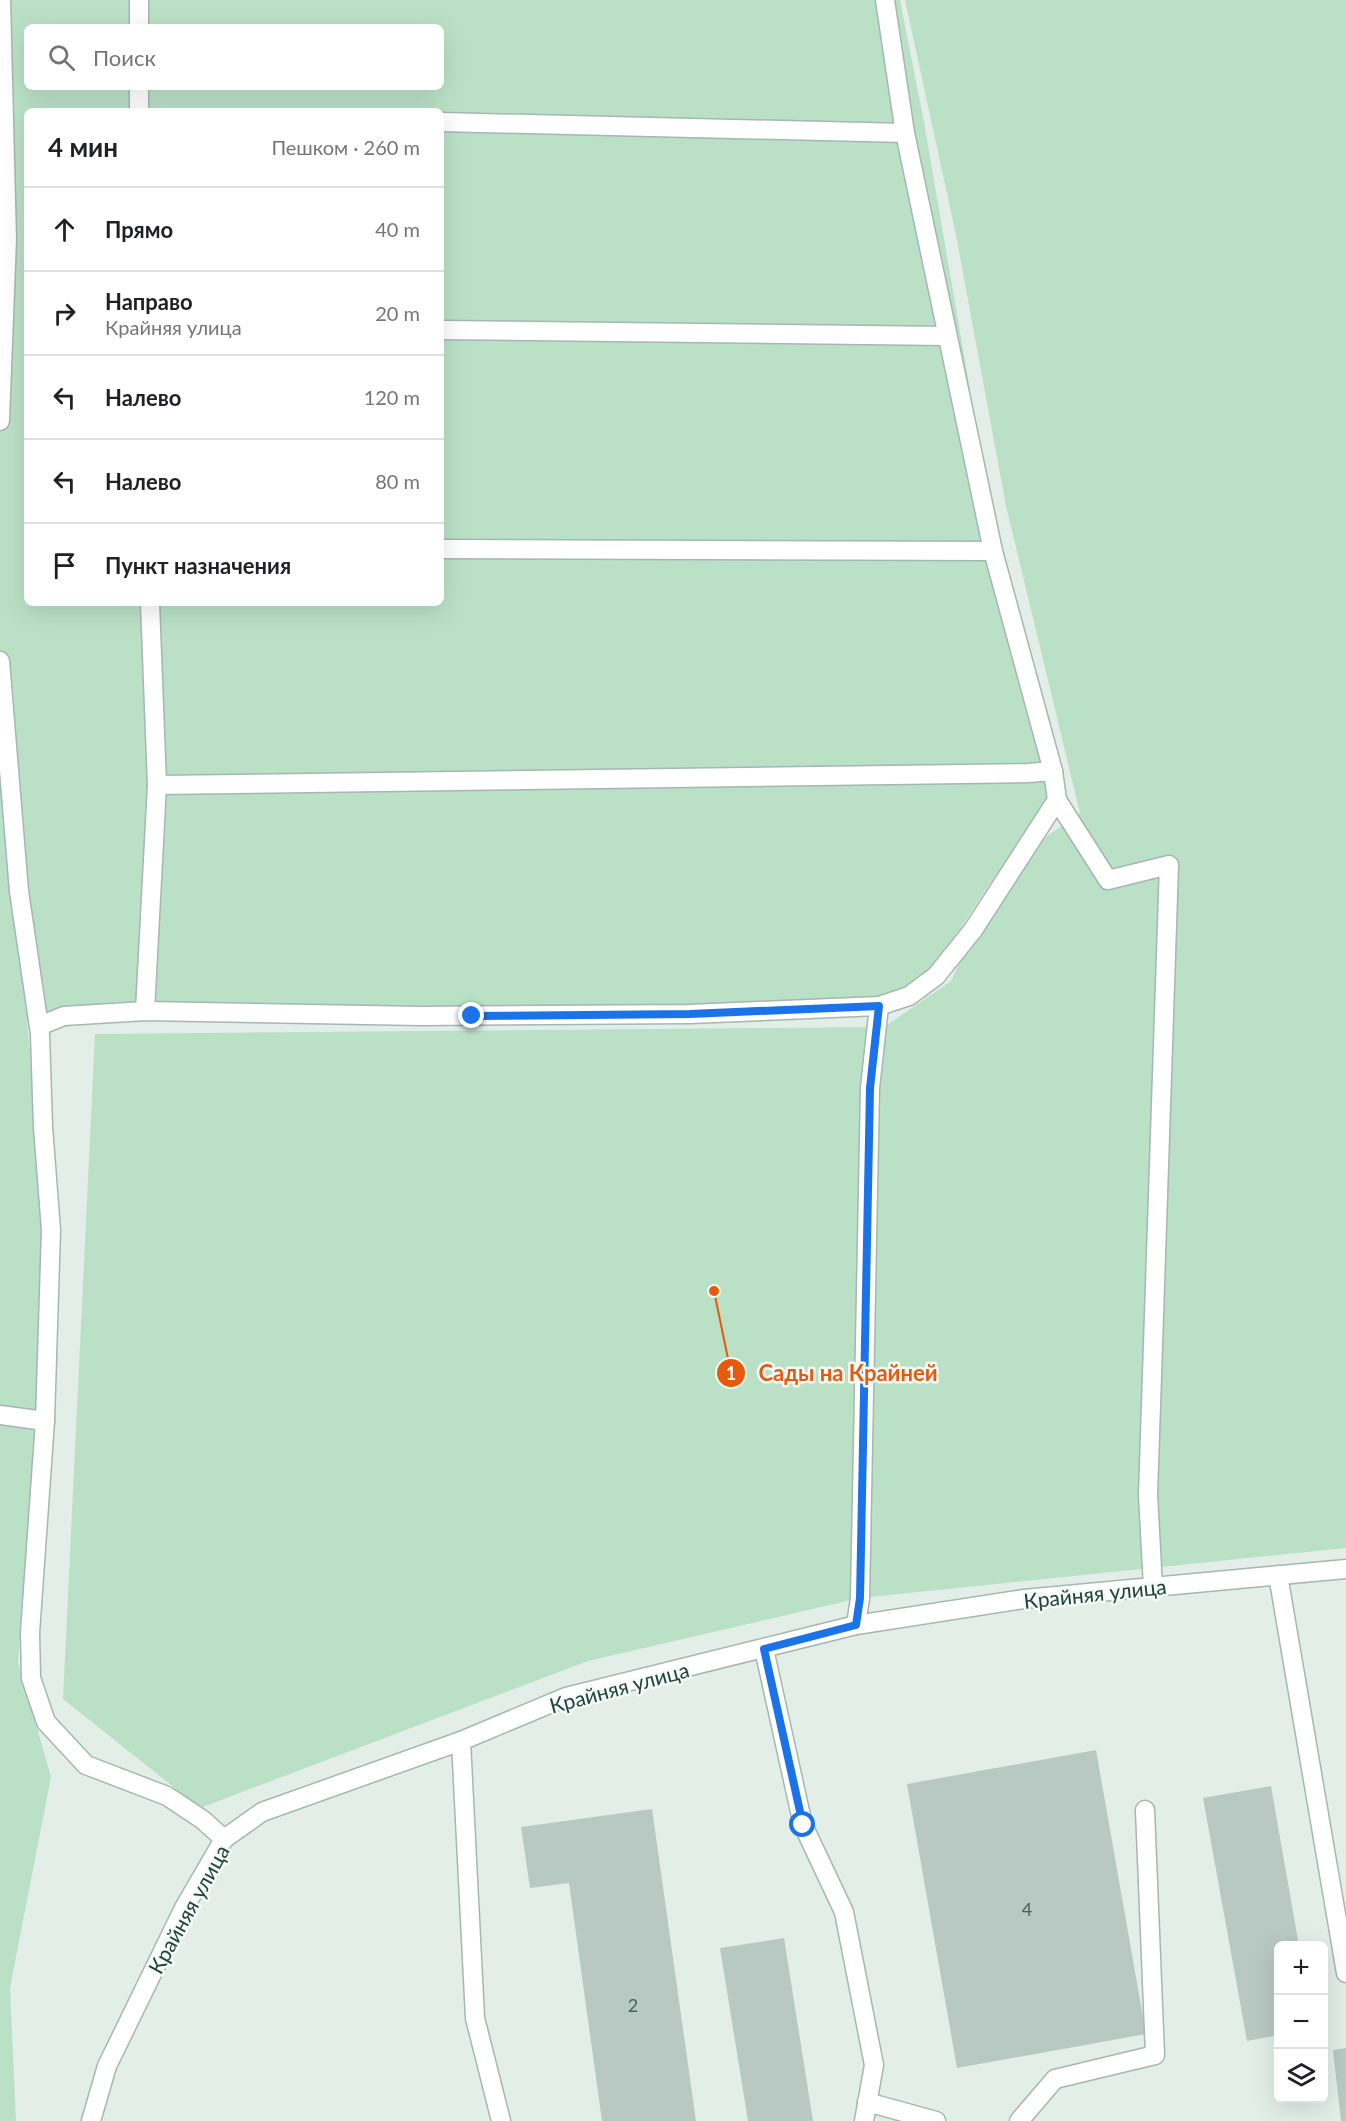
<!DOCTYPE html>
<html lang="ru">
<head>
<meta charset="utf-8">
<style>
	:root { --surface:#fff; --page:#f2f2f2; --text:#202124; --muted:#757577; --line:#e0e0e0 }
	body { margin:0; font-family:Lato,sans-serif; background:var(--page); color:var(--text) }
	.controls { position:absolute; right:18px; bottom:18px; display:grid; overflow:hidden; border-radius:9px; box-shadow:0 6px 24px #0002 }
	.controls button { width:54px; height:54px; display:grid; place-items:center; padding:0; border:0; border-bottom:2px solid var(--line); background:var(--surface); color:var(--text); font:30px sans-serif }
	.stop { position:absolute; width:18px; height:18px; margin:-14px; border:4px solid #1a73e8; border-radius:50%; background:#fff }
	.stop.end { background:#1a73e8; border-color:#fff; box-shadow:0 2px 6px #0008 }
	.list { margin:0; padding:0; list-style:none }
	h2 { display:flex; justify-content:space-between; align-items:center; height:78px; margin:0; padding:0 24px; font-size:26px }
	h2 small { font-size:20px; font-weight:400; color:var(--muted) }
	.list li { display:grid; grid-template-columns:39px 1fr auto; gap:18px; align-items:center; box-sizing:border-box; height:84px; padding:0 24px; border-top:2px solid var(--line) }
	.list b { display:block; font-size:22px; white-space:nowrap }
	.list p { margin:0; font-size:20px; white-space:nowrap; color:var(--muted) }
	.list em { font-size:20px; font-style:normal; color:var(--muted) }
	.icon { flex:none; width:33px; height:33px; fill:none; stroke:currentColor; stroke-width:2; stroke-linecap:round; stroke-linejoin:round }
	.map { position:relative; flex:none; width:1346px; height:2121px; overflow:hidden }
	.search { position:absolute; background:var(--surface); box-shadow:0 6px 24px #0002; left:24px; top:24px; width:420px; height:66px; display:flex; align-items:center; gap:15px; box-sizing:border-box; padding:0 21px; border-radius:9px; color:var(--muted); font-size:22px }
	.panel { position:absolute; background:var(--surface); box-shadow:0 6px 24px #0002; left:24px; top:108px; width:420px; height:498px; border-radius:9px }
	.map>svg:first-child { display:block }
	.green { fill:#bae1c6; fill-rule:evenodd }
	.building { fill:#b8c9c3 }
	.lines { fill:none; stroke-linecap:round; stroke-linejoin:round }
	.minor-casing { stroke:#a5b7b1; stroke-width:21 }
	.minor { stroke:#fff; stroke-width:18 }
	.route { stroke:#1a73e8; stroke-width:8 }
	.labels { text-anchor:middle; dominant-baseline:central; stroke-width:5; stroke-linejoin:round; paint-order:stroke }
	.number-label { font-size:18px; fill:#47635c }
	.street-label { font-size:21px; fill:#21413a; stroke:#f4faf7 }
	.leader { fill:none; stroke:#e8590c; stroke-width:2 }
	.callout-dot { fill:#e8590c; stroke:#f4faf7; stroke-width:2 }
	.mark-label { font-size:18px; text-anchor:middle; font-weight:bold; fill:#fff }
	.callout-label { font-size:22px; text-anchor:middle; font-weight:bold; fill:#e8590c; stroke:#f4faf7; stroke-width:5; stroke-linejoin:round; paint-order:stroke }
</style>
</head>
<body>
<div class="map">
<svg width="1346" height="2121" viewBox="0 0 1346 2121">
	<rect width="100%" height="100%" fill="#e3eee9"/>
	<!-- green -->
	<g class="green">
		<path d="M 0,0 L 900,0 L 924,122 L 993,524 L 1052,801 L 988,886 L 919,993 L 868,1011 L 585,1005 L 27,1022 L 50,1246 L 18,1662 L 51,1777 L 10,1988 L 16,2121 L 0,2121 ZM 27,27 L 441,27 L 441,87 L 27,87 ZM 27,111 L 441,111 L 441,603 L 27,603 Z"/>
		<polygon points="905,0 1346,0 1346,1548 860,1598 588,1661 200,1808 63,1699 95,1034 884,1027 951,981 1006,865 1080,813 1006,506 956,235"/>
	</g>
	<!-- building -->
	<g class="building">
		<polygon points="1096,1750 1146,2034 957,2068 907,1784"/>
		<polygon points="1271,1786 1299,1946 1278,1946 1278,2035 1247,2041 1203,1798"/>
		<polygon points="652,1809 696,2121 602,2121 569,1883 530,1888 521,1827"/>
		<polygon points="784,1938 813,2121 748,2121 720,1948"/>
		<polygon points="1346,2048 1346,2121 1341,2121 1333,2050"/>
	</g>
	<g class="lines">
		<!-- minor casing -->
		<g class="minor-casing">
			<g id="minor">
				<polyline points="139,0 139,27"/>
				<polyline points="139,87 139,111"/>
				<polyline points="441,122 905,133"/>
				<polyline points="441,330 947,336"/>
				<polyline points="0,421 7,239 1,0"/>
				<polyline points="441,549 993,551"/>
				<polyline points="0,661 19,891 40,1034 43,1127 51,1230 45,1421 30,1633 31,1678 46,1722 86,1765 167,1796 203,1820 224,1839"/>
				<polyline points="157,785 1028,773 1053,771"/>
				<polyline points="1057,800 1108,880 1169,865 1148,1495 1153,1587"/>
				<polyline points="145,1011 157,785 150,603"/>
				<polyline points="39,1026 64,1016 145,1011 421,1016 690,1014 879,1006 909,996 936,976 973,930 1057,800 1053,771 993,551 905,133 885,0"/>
				<polyline points="0,1415 45,1421"/>
				<polyline points="1278,1575 1346,1973"/>
				<polyline points="856,1625 860,1598 870,1088 879,1006"/>
				<polyline points="764,1649 803,1825 844,1912 874,2065 864,2121"/>
				<polyline points="461,1741 475,2018 501,2121"/>
				<polyline points="867,2102 936,2121"/>
				<polyline points="91,2121 107,2066 184,1908 224,1839 262,1812 461,1741 566,1697 856,1625 1024,1599 1346,1569"/>
				<polyline points="1019,2121 1055,2079 1155,2055 1145,1810"/>
			</g>
		</g>
		<!-- minor -->
		<use href="#minor" class="minor"/>
	</g>
	<g class="lines">
		<!-- route -->
		<polyline class="route" points="472,1016 690,1014 879,1006 870,1088 860,1598 856,1625 764,1649 803,1825"/>
	</g>
	<g class="labels">
		<!-- number labels -->
		<g class="number-label">
			<text x="1027" y="1909">4</text>
			<text x="633" y="2005">2</text>
		</g>
		<!-- street labels -->
		<g class="street-label">
			<text transform="translate(1095 1593) rotate(-6)">Крайняя улица</text>
			<text transform="translate(619 1687) rotate(-15)">Крайняя улица</text>
			<text transform="translate(188 1909) rotate(-61)">Крайняя улица</text>
		</g>
	</g>
	<!-- callouts -->
	<path class="leader" d="M714 1291L731 1373"/>
	<g class="callout-dot">
		<circle cx="714" cy="1291" r="6"/>
		<circle cx="731" cy="1373" r="15"/>
	</g>
	<g class="mark-label">
		<text x="731" y="1380">1</text>
	</g>
	<g class="callout-label">
		<text x="848" y="1381">Сады на Крайней</text>
	</g>
</svg>
<div class="controls">
<button>+</button>
<button>−</button>
<button><svg class="icon" aria-label="layers" viewBox="0 0 24 24"><path d="M12 4l9 5-9 5-9-5zM3 14l9 5 9-5"/></svg></button>
</div>
<div class="stop" style="left:803px;top:1825px"></div>
<div class="stop end" style="left:472px;top:1016px"></div>
<div class="search"><svg class="icon" aria-label="search" viewBox="0 0 24 24"><circle cx="10" cy="10" r="6"/><path d="M15 15l6 6"/></svg>Поиск</div>
<section class="panel">
<h2>4 мин<small>Пешком · 260 m</small></h2>
<ul class="list">
<li><svg class="icon" aria-label="ahead" viewBox="0 0 24 24"><path d="M12 20V5M6 11l6-6 6 6"/></svg><div><b>Прямо</b></div><em>40 m</em></li>
<li><svg class="icon" aria-label="right" viewBox="0 0 24 24"><path d="M7 20v-9h11M14 6l5 5-5 5"/></svg><div><b>Направо</b><p>Крайняя улица</p></div><em>20 m</em></li>
<li><svg class="icon" aria-label="left" viewBox="0 0 24 24"><path d="M17 20v-9H6M10 6l-5 5 5 5"/></svg><div><b>Налево</b></div><em>120 m</em></li>
<li><svg class="icon" aria-label="left" viewBox="0 0 24 24"><path d="M17 20v-9H6M10 6l-5 5 5 5"/></svg><div><b>Налево</b></div><em>80 m</em></li>
<li><svg class="icon" aria-label="arrive" viewBox="0 0 24 24"><path d="M6 21V4h12l-3 4 3 4H6"/></svg><div><b>Пункт назначения</b></div></li>
</ul>
</section>
</div>
</body>
</html>
